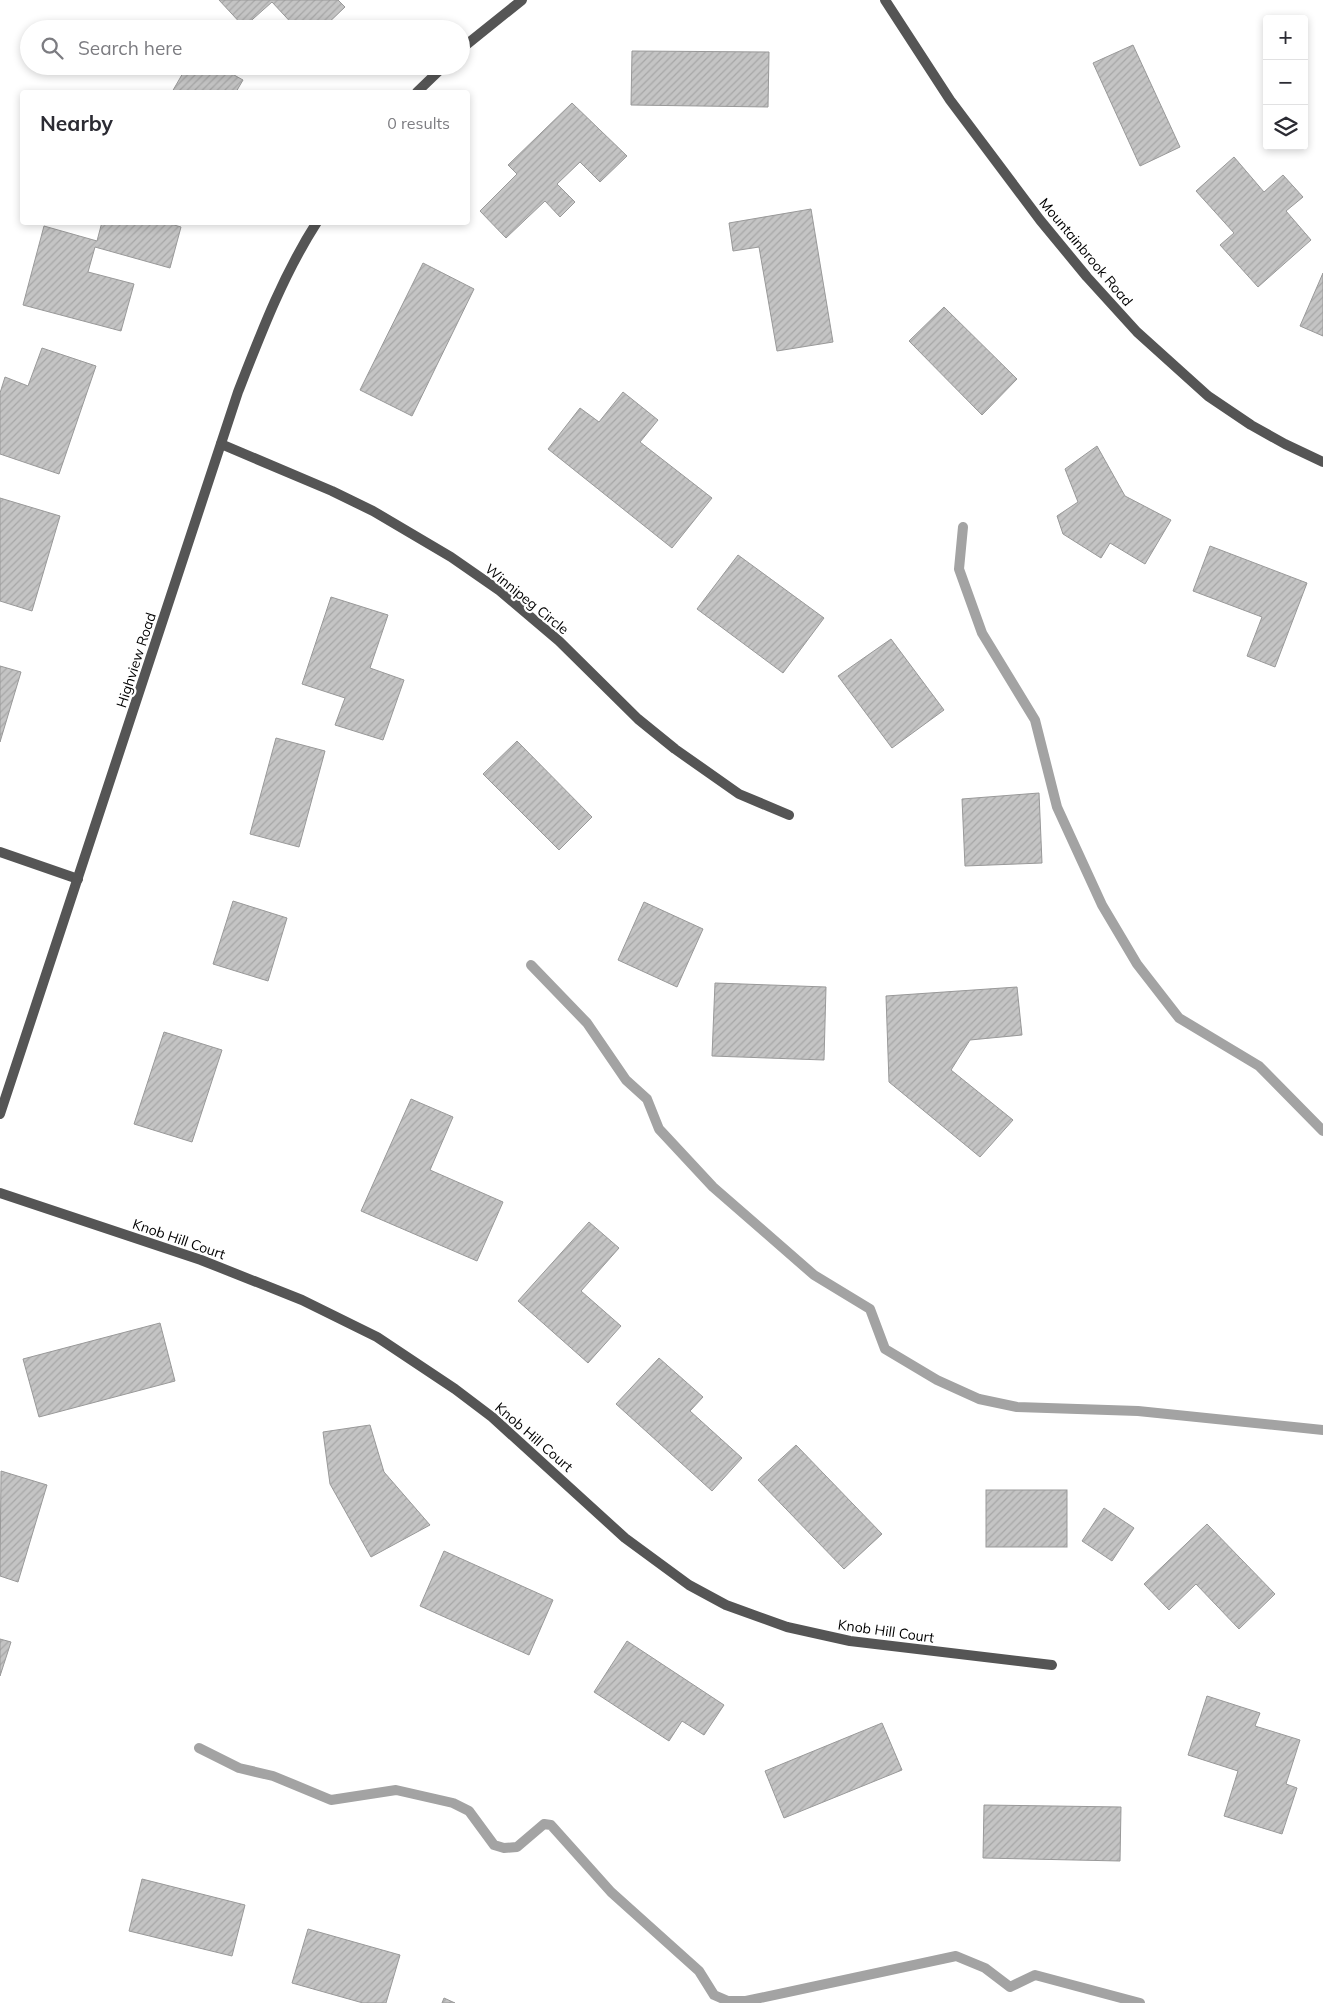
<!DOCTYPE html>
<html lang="en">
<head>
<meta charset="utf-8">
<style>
	:root { --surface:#fff; --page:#f2f2f3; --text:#2b2b33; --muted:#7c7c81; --line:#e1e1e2 }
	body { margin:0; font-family:Mulish,sans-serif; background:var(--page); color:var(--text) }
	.controls { position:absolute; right:15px; top:15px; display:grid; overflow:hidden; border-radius:5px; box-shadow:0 2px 8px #0003 }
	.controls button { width:45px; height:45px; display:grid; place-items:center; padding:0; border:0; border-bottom:1px solid var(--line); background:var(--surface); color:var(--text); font:25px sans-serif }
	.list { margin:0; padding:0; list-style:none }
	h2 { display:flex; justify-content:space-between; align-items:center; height:65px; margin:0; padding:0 20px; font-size:21px }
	h2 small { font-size:16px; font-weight:400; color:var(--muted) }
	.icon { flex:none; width:28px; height:28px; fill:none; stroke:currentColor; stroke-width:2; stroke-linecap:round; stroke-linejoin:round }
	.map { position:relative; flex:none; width:1323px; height:2003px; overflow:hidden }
	.search { position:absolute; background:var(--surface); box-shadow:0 2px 8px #0003; left:20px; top:20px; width:450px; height:55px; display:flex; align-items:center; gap:12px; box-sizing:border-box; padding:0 18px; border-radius:28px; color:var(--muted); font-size:19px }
	.panel { position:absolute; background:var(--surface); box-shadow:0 2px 8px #0003; left:20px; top:90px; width:450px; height:135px; border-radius:5px }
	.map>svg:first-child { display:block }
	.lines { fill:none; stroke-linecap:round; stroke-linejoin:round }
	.stream { stroke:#a3a3a3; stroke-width:10 }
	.building { fill:url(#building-hatch); stroke:#999 }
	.street { stroke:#555; stroke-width:10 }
	.labels { text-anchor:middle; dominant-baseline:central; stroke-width:4.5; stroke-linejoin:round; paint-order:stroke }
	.street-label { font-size:14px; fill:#000; stroke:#fff }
</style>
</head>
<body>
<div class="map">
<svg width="1323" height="2003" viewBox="0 0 1323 2003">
	<defs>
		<pattern id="building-hatch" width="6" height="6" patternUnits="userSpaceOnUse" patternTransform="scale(1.25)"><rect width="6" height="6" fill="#c4c4c4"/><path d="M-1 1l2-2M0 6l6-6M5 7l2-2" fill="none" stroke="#a7a7a7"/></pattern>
	</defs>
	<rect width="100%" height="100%" fill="#fff"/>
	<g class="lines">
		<!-- stream -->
		<g class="stream">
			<polyline points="963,527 959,569 982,633 1035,720 1057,807 1102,905 1137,964 1179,1018 1259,1066 1323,1131"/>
			<polyline points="531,965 587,1023 626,1080 647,1099 659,1129 713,1187 814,1275 870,1309 885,1349 937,1380 979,1399 1017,1407 1138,1411 1323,1430"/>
			<polyline points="199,1748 239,1768 273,1776 331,1800 396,1790 453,1803 469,1811 494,1845 504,1848 517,1847 544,1824 551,1825 611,1892 699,1971 714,1995 728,2001 746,2001 956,1956 985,1968 1010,1987 1035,1975 1140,2003"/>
		</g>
	</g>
	<!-- building -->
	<g class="building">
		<polygon points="219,0 338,0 345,7 322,29 297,29 272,2 244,27"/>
		<polygon points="1133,45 1180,147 1140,166 1093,63"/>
		<polygon points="632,51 769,52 768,107 631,105"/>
		<polygon points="187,66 218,66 243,80 236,92 172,92"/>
		<polygon points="572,103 627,156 600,182 580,162 557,184 575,202 560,217 545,201 506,238 480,211 517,174 508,165"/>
		<polygon points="1234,157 1264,192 1283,175 1303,197 1286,211 1311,240 1258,287 1220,245 1234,233 1196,191"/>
		<polygon points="811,209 833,342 777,351 759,247 733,251 729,223"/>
		<polygon points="102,222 164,222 181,227 170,268 95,247 88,272 134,284 121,331 23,305 44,226 97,241"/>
		<polygon points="423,263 474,289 412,416 360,390"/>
		<polygon points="1323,273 1323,336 1300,326"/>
		<polygon points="944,307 1017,379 982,415 909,341"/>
		<polygon points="42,348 96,366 59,474 0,454 0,393 5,377 28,386"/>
		<polygon points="623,392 658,420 640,442 712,498 672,548 548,449 580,408 599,422"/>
		<polygon points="1097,446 1125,496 1171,520 1145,564 1110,543 1101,558 1063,534 1057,516 1078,502 1065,469"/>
		<polygon points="0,498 60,516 32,611 0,601"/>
		<polygon points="1210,546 1307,583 1275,667 1247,656 1262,617 1193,591"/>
		<polygon points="738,555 824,618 783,673 697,609"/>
		<polygon points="331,597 388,615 370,668 404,680 383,740 335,725 345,698 302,684"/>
		<polygon points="891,639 944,710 892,748 838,676"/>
		<polygon points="0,666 21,672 0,742"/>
		<polygon points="276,738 325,751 299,847 250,834"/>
		<polygon points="517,741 592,817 559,850 483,774"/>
		<polygon points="1039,793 1042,863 965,866 962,799"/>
		<polygon points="233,901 287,918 268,981 213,964"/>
		<polygon points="644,902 703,929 677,987 618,960"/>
		<polygon points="715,983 826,987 824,1060 712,1056"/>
		<polygon points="1017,987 1022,1035 970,1040 951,1070 1013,1120 980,1157 889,1082 886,996"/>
		<polygon points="164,1032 222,1050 192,1142 134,1124"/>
		<polygon points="411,1099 453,1117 430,1170 503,1202 477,1261 361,1211"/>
		<polygon points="589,1222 619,1248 581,1291 621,1326 588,1363 518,1301"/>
		<polygon points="160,1323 175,1381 39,1417 23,1359"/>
		<polygon points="659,1358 703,1397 690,1411 742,1458 712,1491 616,1404"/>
		<polygon points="370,1425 384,1472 430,1525 371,1557 330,1484 323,1432"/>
		<polygon points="796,1445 882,1534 844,1569 758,1480"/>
		<polygon points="1,1471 47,1485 18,1582 0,1576"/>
		<rect x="986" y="1490" width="81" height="57"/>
		<polygon points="1104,1508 1134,1528 1112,1561 1082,1541"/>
		<polygon points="1207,1524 1275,1594 1239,1629 1196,1584 1169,1610 1144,1584"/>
		<polygon points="444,1551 553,1600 529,1655 420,1606"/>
		<polygon points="0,1639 11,1642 0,1676"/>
		<polygon points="627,1641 724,1705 704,1735 682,1721 669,1741 594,1692"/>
		<polygon points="1207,1696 1260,1713 1255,1726 1300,1740 1286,1784 1297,1788 1282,1834 1224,1816 1238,1771 1188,1755"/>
		<polygon points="882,1723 902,1770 784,1818 765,1771"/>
		<polygon points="984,1805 1121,1807 1120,1861 983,1858"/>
		<polygon points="142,1879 245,1905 232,1956 129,1931"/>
		<polygon points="308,1929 400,1955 386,2003 363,2003 292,1983"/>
		<polygon points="444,1998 455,2003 442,2003"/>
	</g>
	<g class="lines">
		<!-- street -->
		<g class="street">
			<polyline points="885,0 950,100 1040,220 1087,277 1137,332 1208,396 1251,425 1285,444 1323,462"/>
			<polyline points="461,49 522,0"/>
			<polyline points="417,92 444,66"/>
			<polyline points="221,444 332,491 373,511 451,557 500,591 559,641 638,719 675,749 739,794 789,815"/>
			<polyline points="0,852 78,879"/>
			<path d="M 0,1114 L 238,392 C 261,333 283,275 317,222"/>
			<polyline points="0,1193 201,1260 302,1300 377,1337 455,1389 492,1417 625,1538 689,1585 726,1605 787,1627 850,1641 1052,1665"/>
		</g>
	</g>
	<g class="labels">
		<!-- street labels -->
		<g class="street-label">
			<text transform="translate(1086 252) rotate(50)">Mountainbrook Road</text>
			<text transform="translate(527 599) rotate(39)">Winnipeg Circle</text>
			<text transform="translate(136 660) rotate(-72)">Highview Road</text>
			<text transform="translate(179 1239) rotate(19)">Knob Hill Court</text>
			<text transform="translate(534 1437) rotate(41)">Knob Hill Court</text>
			<text transform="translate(886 1631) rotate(8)">Knob Hill Court</text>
		</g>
	</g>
</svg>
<div class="controls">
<button>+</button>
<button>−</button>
<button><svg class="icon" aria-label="layers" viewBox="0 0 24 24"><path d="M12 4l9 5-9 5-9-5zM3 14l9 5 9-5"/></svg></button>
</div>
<div class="search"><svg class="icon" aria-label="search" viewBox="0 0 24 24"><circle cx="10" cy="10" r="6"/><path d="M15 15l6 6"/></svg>Search here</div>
<section class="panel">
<h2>Nearby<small>0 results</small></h2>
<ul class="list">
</ul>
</section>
</div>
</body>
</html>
